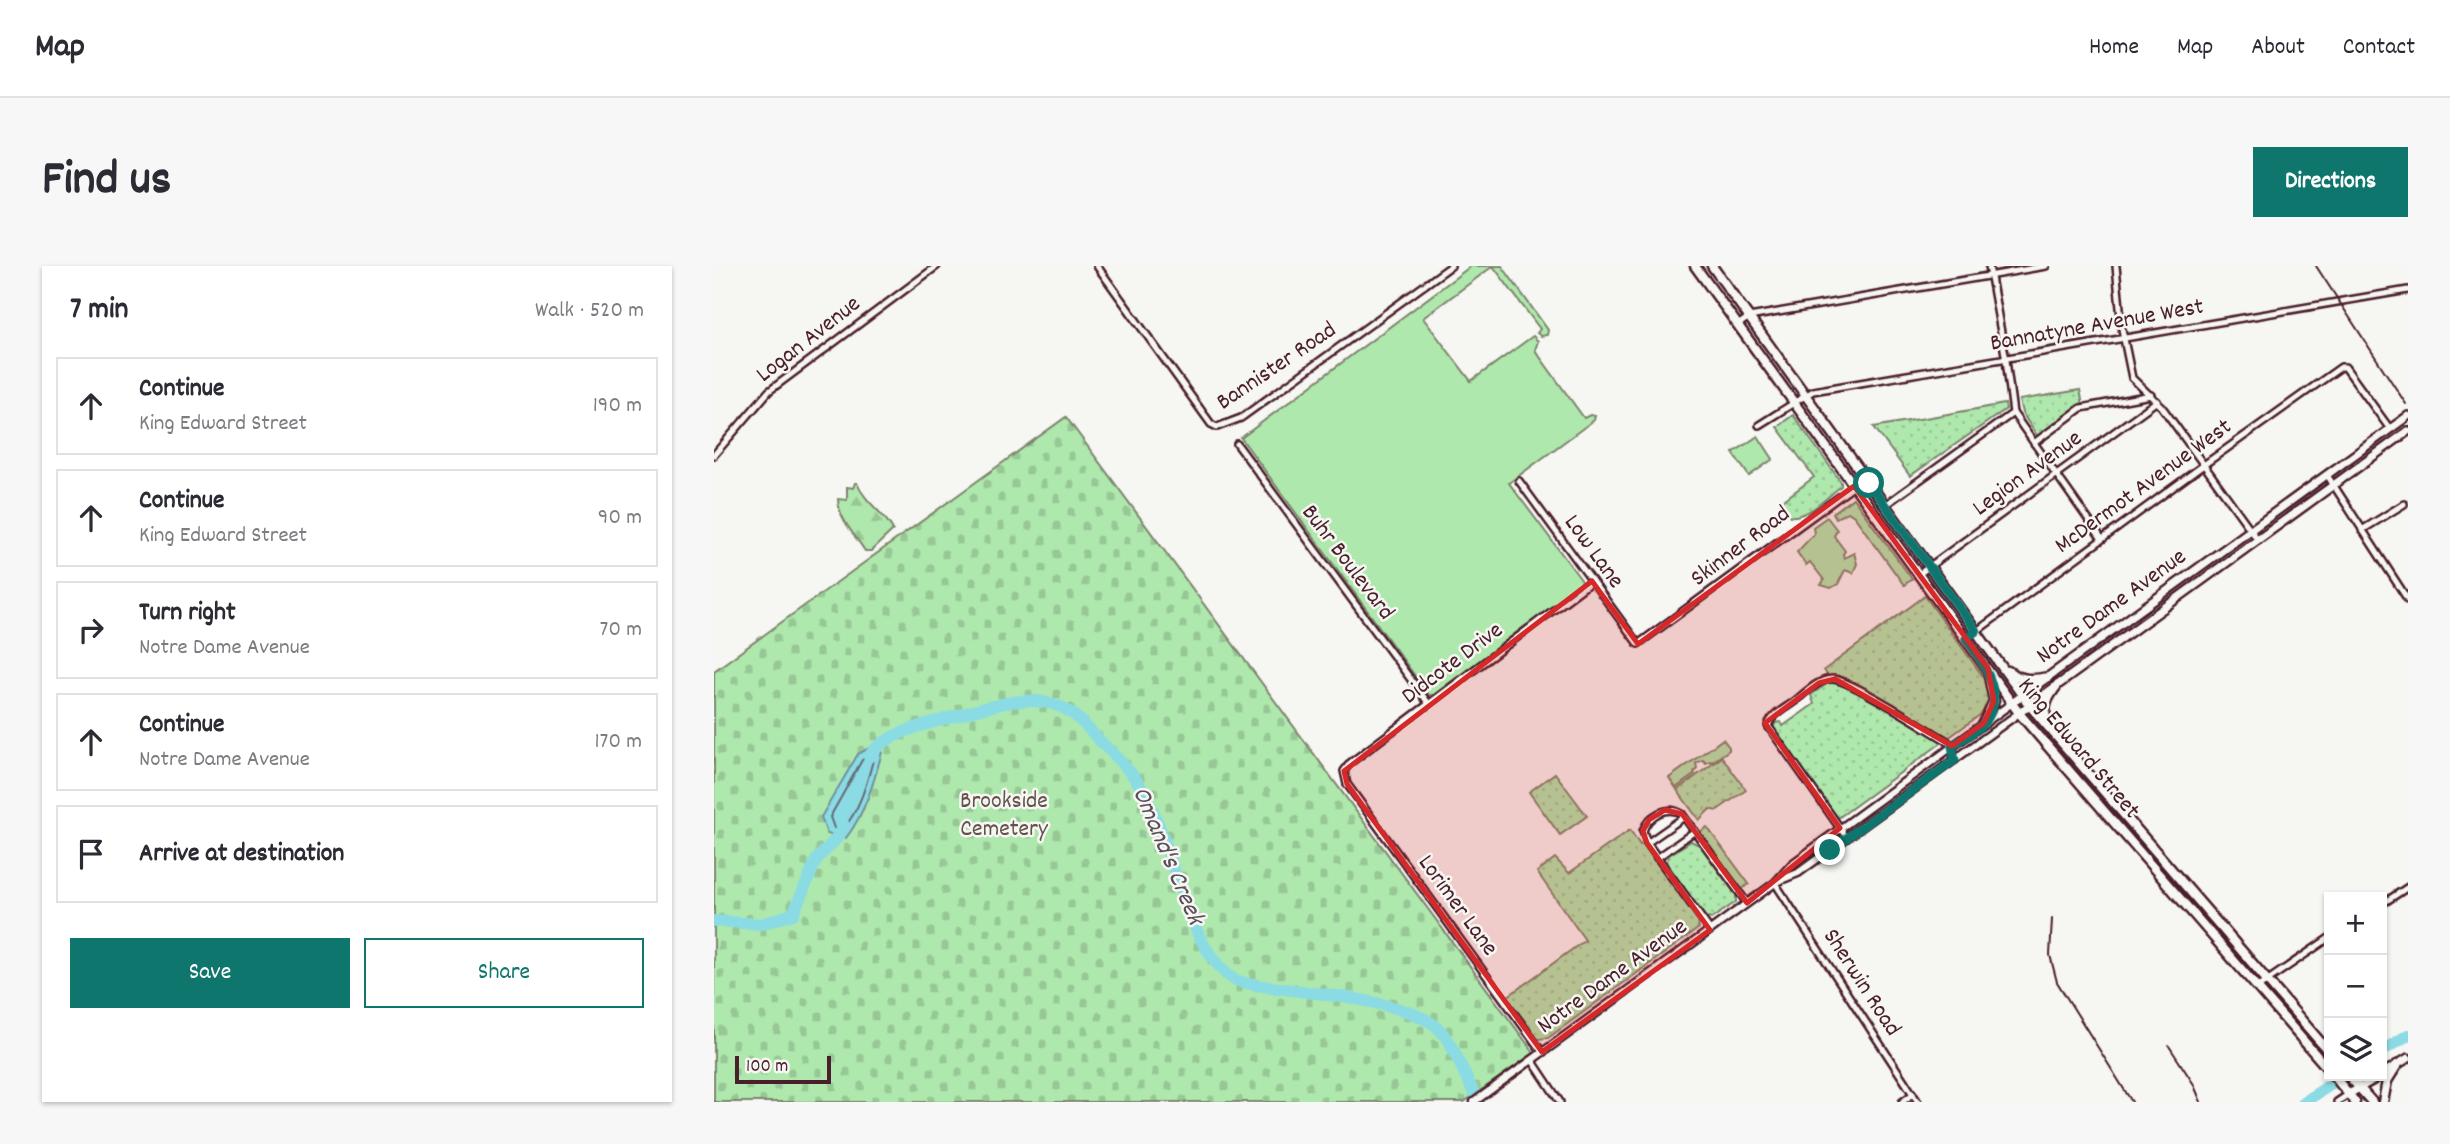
<!DOCTYPE html>
<html lang="en">
<head>
<meta charset="utf-8">
<style>
	:root { --surface:#fff; --page:#f7f7f7; --text:#2b2b33; --muted:#7c7c81; --line:#e1e1e2; --accent:#0f766e }
	body { margin:0; font-family:Dekko,sans-serif; background:var(--page); color:var(--text) }
	.controls { position:absolute; right:21px; bottom:21px; display:grid; overflow:hidden; border-radius:0px; box-shadow:0 2px 5px #0004 }
	.controls button { width:63px; height:63px; display:grid; place-items:center; padding:0; border:0; border-bottom:2px solid var(--line); background:var(--surface); color:var(--text); font:35px sans-serif }
	.scale { position:absolute; left:21px; bottom:18px; width:96px; box-sizing:border-box; padding-left:7px; border:4px solid #4a1f2b; border-top:0; font-size:19px; line-height:24px; white-space:nowrap; color:#4a1f2b; -webkit-text-stroke:5px #f6f6f2; paint-order:stroke }
	.stop { position:absolute; width:21px; height:21px; margin:-16px; border:5px solid #0f766e; border-radius:50%; background:#fff }
	.stop.end { background:#0f766e; border-color:#fff; box-shadow:0 2px 7px #0008 }
	.list { margin:0; padding:0; list-style:none }
	h2 { display:flex; justify-content:space-between; align-items:center; height:91px; margin:0; padding:0 28px; font-size:30px }
	h2 small { font-size:23px; font-weight:400; color:var(--muted) }
	.list li { display:grid; grid-template-columns:46px 1fr auto; gap:21px; align-items:center; box-sizing:border-box; height:98px; margin:0 14px 14px; padding:0 14px; border:2px solid var(--line); border-radius:0px }
	.list b { display:block; font-size:26px; white-space:nowrap }
	.list p { margin:0; font-size:23px; white-space:nowrap; color:var(--muted) }
	.list em { font-size:23px; font-style:normal; color:var(--muted) }
	.actions { display:flex; gap:14px; padding:21px 28px }
	.actions a { flex:1; padding:16px 0; border:2px solid var(--accent); border-radius:0px; text-align:center; font-size:24px; color:var(--accent) }
	.actions .main { background:var(--accent); color:#fff }
	.icon { flex:none; width:38px; height:38px; fill:none; stroke:currentColor; stroke-width:2; stroke-linecap:round; stroke-linejoin:round }
	.map { position:relative; flex:none; width:1694px; height:836px; overflow:hidden; border-radius:0px }
	header { display:flex; align-items:center; gap:42px; box-sizing:border-box; height:98px; padding:0 35px; background:var(--surface); border-bottom:2px solid var(--line) }
	header strong { font-size:33px }
	nav { display:flex; gap:38px; margin-inline-start:auto; font-size:24px }
	.intro { display:flex; align-items:center; justify-content:space-between; box-sizing:border-box; height:168px; padding:0 42px }
	h1 { margin:0; font-size:49px }
	.button { padding:18px 32px; border-radius:0px; background:var(--accent); color:#fff; font-size:24px; font-weight:700 }
	main { display:flex; gap:42px; padding:0 42px }
	aside { flex:1; background:var(--surface); border-radius:0px; box-shadow:0 2px 5px #0004 }
	.map>svg:first-child { display:block }
	.grass { fill:#aee8ad; stroke:#7c846c; stroke-width:2 }
	.forest { fill:url(#forest-firs); stroke:#7c846c; stroke-width:2 }
	.cemetery { fill:url(#cemetery-stones); stroke:#7c846c; stroke-width:2 }
	.park { fill:url(#park-dots); stroke:#7c846c; stroke-width:2 }
	.water { fill:#8adbe4; stroke:#70909a; stroke-width:2 }
	.lines { fill:none; stroke-linecap:round; stroke-linejoin:round }
	.shore { stroke:#646a75; stroke-width:2 }
	.river { stroke:#8adbe4; stroke-width:12 }
	.minor-casing { stroke:#4a1f2b; stroke-width:10 }
	.tertiary-casing { stroke:#4a1f2b; stroke-width:11 }
	.secondary-casing { stroke:#4a1f2b; stroke-width:12 }
	.primary-casing { stroke:#4a1f2b; stroke-width:13 }
	.minor { stroke:#f6f6f2; stroke-width:5 }
	.tertiary { stroke:#f6f6f2; stroke-width:6 }
	.secondary { stroke:#f6f6f2; stroke-width:7 }
	.primary { stroke:#f6f6f2; stroke-width:8 }
	.rail { stroke:#4a1f2b; stroke-width:2 }
	.route { stroke:#0f766e; stroke-width:9 }
	.marked { fill:#d62828; fill-opacity:0.2; stroke:#d62828; stroke-width:5; stroke-linejoin:round }
	.labels { text-anchor:middle; dominant-baseline:central; stroke-width:5; stroke-linejoin:round; paint-order:stroke }
	.street-label { font-size:24px; fill:#4a1f2b; stroke:#f6f6f2 }
	.park-label { font-size:24px; fill:#63514c; stroke:#f6f6f2 }
	.water-label { font-size:26px; font-style:italic; fill:#5a4e59; stroke:#f6f6f2 }
</style>
</head>
<body>
<header>
<strong>Map</strong>
<nav><a>Home</a><a>Map</a><a>About</a><a>Contact</a></nav>
</header>
<div class="intro"><h1>Find us</h1><a class="button">Directions</a></div>
<main>
<aside>
<h2>7 min<small>Walk · 520 m</small></h2>
<ul class="list">
<li><svg class="icon" aria-label="ahead" viewBox="0 0 24 24"><path d="M12 20V5M6 11l6-6 6 6"/></svg><div><b>Continue</b><p>King Edward Street</p></div><em>190 m</em></li>
<li><svg class="icon" aria-label="ahead" viewBox="0 0 24 24"><path d="M12 20V5M6 11l6-6 6 6"/></svg><div><b>Continue</b><p>King Edward Street</p></div><em>90 m</em></li>
<li><svg class="icon" aria-label="right" viewBox="0 0 24 24"><path d="M7 20v-9h11M14 6l5 5-5 5"/></svg><div><b>Turn right</b><p>Notre Dame Avenue</p></div><em>70 m</em></li>
<li><svg class="icon" aria-label="ahead" viewBox="0 0 24 24"><path d="M12 20V5M6 11l6-6 6 6"/></svg><div><b>Continue</b><p>Notre Dame Avenue</p></div><em>170 m</em></li>
<li><svg class="icon" aria-label="arrive" viewBox="0 0 24 24"><path d="M6 21V4h12l-3 4 3 4H6"/></svg><div><b>Arrive at destination</b></div></li>
</ul>
<div class="actions"><a class="main">Save</a><a>Share</a></div>
</aside>
<div class="map">
<svg width="1694" height="836" viewBox="0 0 1694 836">
	<defs>
		<pattern id="forest-firs" width="22" height="20" patternUnits="userSpaceOnUse" patternTransform="scale(1.75)"><rect width="22" height="20" fill="#aee8ad"/><path d="M5 1l3.5 6h-7zM16 11l3.5 6h-7z" fill="#97c795"/></pattern>
		<pattern id="cemetery-stones" width="16" height="16" patternUnits="userSpaceOnUse" patternTransform="scale(1.75)"><rect width="16" height="16" fill="#aee8ad"/><path d="M2 7V4a2 2 0 0 1 4 0v3zM10 15v-3a2 2 0 0 1 4 0v3z" fill="#97c795"/></pattern>
		<pattern id="park-dots" width="8" height="8" patternUnits="userSpaceOnUse" patternTransform="scale(1.75)"><rect width="8" height="8" fill="#aee8ad"/><path d="M2 2h.1M6 6h.1" fill="none" stroke="#97c795" stroke-width="1.8" stroke-linecap="round"/></pattern>
	</defs>
	<rect width="100%" height="100%" fill="#f6f6f2"/>
	<filter id="ink" filterUnits="userSpaceOnUse"><feTurbulence type="fractalNoise" baseFrequency=".0143" numOctaves="2"/><feDisplacementMap in="SourceGraphic" scale="14" xChannelSelector="R" yChannelSelector="G"/><feConvolveMatrix kernelMatrix="1 2 1 2 8 2 1 2 1" color-interpolation-filters="sRGB"/></filter>
	<g filter="url(#ink)">
		<!-- grass -->
		<g class="grass">
			<polygon points="757,0 779,0 709,52 757,115 819,70 824,75 821,84 870,152 876,149 881,150 880,154 795,217 868,315 866,319 729,425 721,429 715,429 527,172"/>
			<polygon points="779,0 788,0 834,64 833,69 827,70 823,67 826,63"/>
			<polygon points="1044,170 1059,193 1035,210 1019,187"/>
			<polygon points="1139,232 1198,313 1190,319 1140,250 1134,246 1122,252 1119,247"/>
			<polygon points="1113,251 1123,264 1120,270 1131,285 1129,288 1130,292 1140,287 1143,298 1139,307 1131,304 1124,318 1117,322 1107,319 1110,314 1096,296 1092,299 1083,286 1100,268 1099,261"/>
			<polygon points="1009,473 1015,481 1015,484 998,496 996,495 992,497 989,494 982,497 983,503 980,506 981,508 962,522 955,512"/>
			<polygon points="993,561 1035,618 1028,623 987,568 987,565"/>
		</g>
		<!-- forest -->
		<path class="forest" d="M 141,217 L 143,217 C 151,237 170,246 179,264 L 157,285 L 151,285 C 141,269 124,252 124,233 L 133,234 L 133,221 L 139,222 Z"/>
		<!-- cemetery -->
		<polygon class="cemetery" points="352,151 820,787 750,836 0,836 0,405"/>
		<!-- park -->
		<g class="park">
			<polygon points="1366,124 1369,138 1324,171 1308,147 1305,134"/>
			<polygon points="1291,138 1292,143 1196,210 1160,161"/>
			<path d="M 1079,149 L 1127,216 L 1127,220 C 1113,231 1095,252 1076,250 L 1066,237 L 1100,211 L 1063,161 Z"/>
			<polygon points="1211,330 1283,430 1281,438 1124,552 1059,463 1061,457 1067,456 1069,460 1100,438 1097,429 1114,417 1118,417 1110,404"/>
			<polygon points="1008,491 1032,524 1002,545 996,543 985,554 963,524"/>
			<polygon points="841,507 873,550 846,569 815,526"/>
			<polygon points="916,564 926,579 929,578 984,655 985,662 834,772 824,773 793,731 871,674 823,606 841,592 855,607"/>
			<polygon points="977,575 987,580 1022,629 1022,636 997,653 991,651 952,597 955,589"/>
		</g>
		<!-- water -->
		<path class="water" d="M 159,480 L 164,480 L 168,486 C 160,516 151,547 132,572 L 113,568 L 107,551 L 144,488 Z"/>
		<g class="lines">
			<!-- shore -->
			<path class="shore" d="M 154,490 L 159,494 C 153,517 145,546 128,564 L 120,562 L 116,551 L 148,494 Z"/>
			<!-- river -->
			<g class="river">
				<path d="M 155,491 C 169,466 223,456 249,448 C 284,438 324,425 356,446 C 368,454 377,466 387,476 C 399,488 413,501 423,515 C 461,572 464,665 515,710 C 524,718 544,719 556,721 C 596,727 696,735 724,762 C 742,780 751,814 765,836"/>
				<polyline points="0,655 48,658 79,648 103,593 124,571 129,557"/>
				<polyline points="1668,785 1694,769"/>
				<polyline points="1590,836 1616,819"/>
			</g>
			<!-- minor casing -->
			<g class="minor-casing">
				<g id="minor">
					<polyline points="383,0 497,158 503,161 527,152 737,0"/>
					<polyline points="1275,0 1292,94 1299,147 1388,273"/>
					<polyline points="1402,0 1408,63 1418,112 1448,141 1544,274"/>
					<polyline points="1024,59 1035,51 1332,0"/>
					<polyline points="1045,159 1099,125 1694,24"/>
					<polyline points="1320,177 1367,142 1437,129"/>
					<polyline points="523,178 715,438"/>
					<polyline points="0,189 55,125 223,0"/>
					<polyline points="1613,209 1694,334"/>
					<polyline points="805,215 924,378 1151,212"/>
					<polyline points="1171,239 1299,147"/>
					<polyline points="1648,264 1690,238"/>
					<polyline points="1205,308 1443,135"/>
					<polyline points="1252,373 1491,198 1627,101 1631,101 1676,163"/>
					<path d="M 1133,572 L 1054,460 C 1058,448 1072,442 1081,435 C 1091,427 1105,413 1118,413 C 1136,413 1211,462 1232,474 L 1238,480 L 1241,494"/>
					<polyline points="933,577 970,551"/>
					<polyline points="943,592 981,565"/>
					<polyline points="1061,617 1204,836"/>
					<polyline points="1668,638 1694,621"/>
					<path d="M 996,664 L 933,577 L 929,565 C 934,550 953,538 968,548 L 1033,637"/>
					<polyline points="1544,721 1615,672"/>
					<polyline points="828,786 633,518 630,505 636,497 878,315"/>
					<polyline points="818,794 846,836"/>
					<polyline points="1188,836 1199,828"/>
					<polyline points="1623,836 1635,828"/>
				</g>
			</g>
			<!-- tertiary casing -->
			<g class="tertiary-casing">
				<g id="tertiary">
					<polyline points="1062,616 1084,607 1305,447"/>
					<polyline points="760,836 1061,617 1078,598 1298,437"/>
				</g>
			</g>
			<!-- secondary casing -->
			<g class="secondary-casing">
				<g id="secondary">
					<polyline points="1298,437 1694,150"/>
					<polyline points="1305,447 1694,165"/>
					<polyline points="1668,808 1694,792"/>
					<polyline points="1635,828 1666,810"/>
				</g>
			</g>
			<!-- primary casing -->
			<g class="primary-casing">
				<g id="primary">
					<polyline points="981,0 1305,447 1615,804"/>
					<polyline points="998,0 1316,440 1615,786"/>
					<path d="M 1294,405 C 1307,415 1319,414 1334,411"/>
					<polyline points="1270,457 1280,435 1274,405"/>
					<path d="M 1333,457 C 1328,440 1334,431 1344,418"/>
					<polyline points="1620,810 1641,836"/>
					<polyline points="1635,810 1658,836"/>
					<polyline points="1669,836 1673,815 1683,799"/>
				</g>
			</g>
			<!-- minor -->
			<use href="#minor" class="minor"/>
			<!-- tertiary -->
			<use href="#tertiary" class="tertiary"/>
			<!-- secondary -->
			<use href="#secondary" class="secondary"/>
			<!-- primary -->
			<use href="#primary" class="primary"/>
			<!-- rail -->
			<g class="rail">
				<polyline points="1602,0 1692,138"/>
				<polyline points="1338,653 1336,689 1343,716 1418,836"/>
				<polyline points="1455,780 1479,817 1487,836"/>
			</g>
		</g>
	</g>
	<g class="lines" filter="url(#ink)">
		<!-- route -->
		<path class="route" d="M 1116,584 L 1241,494 L 1238,480 C 1248,473 1262,466 1270,457 C 1294,431 1268,395 1252,373 L 1262,365 L 1155,217"/>
	</g>
	<!-- marked area -->
	<path class="marked" d="M 1140,220 L 1274,402 L 1280,435 L 1270,457 L 1238,480 L 1121,413 L 1105,417 L 1051,457 L 1126,562 L 1033,637 L 968,548 L 951,544 L 935,554 L 929,565 L 933,577 L 996,664 L 828,786 L 633,518 L 630,505 L 878,315 L 924,378 Z"/>
	<g class="labels">
		<!-- street labels -->
		<g class="street-label">
			<text transform="translate(1383 60) rotate(-10)">Bannatyne Avenue West</text>
			<text transform="translate(95 74) rotate(-38)">Logan Avenue</text>
			<text transform="translate(563 101) rotate(-34)">Bannister Road</text>
			<text transform="translate(1314 208) rotate(-36)">Legion Avenue</text>
			<text transform="translate(1430 221) rotate(-36)">McDermot Avenue West</text>
			<text transform="translate(1027 281) rotate(-37)">Skinner Road</text>
			<text transform="translate(879 286) rotate(54)">Low Lane</text>
			<text transform="translate(633 297) rotate(53)">Buhr Boulevard</text>
			<text transform="translate(1398 341) rotate(-36)">Notre Dame Avenue</text>
			<text transform="translate(739 398) rotate(-37)">Didcote Drive</text>
			<text transform="translate(1364 483) rotate(50)">King Edward Street</text>
			<text transform="translate(743 640) rotate(54)">Lorimer Lane</text>
			<text transform="translate(899 711) rotate(-36)">Notre Dame Avenue</text>
			<text transform="translate(1147 717) rotate(57)">Sherwin Road</text>
		</g>
		<!-- park labels -->
		<g class="park-label">
			<text x="290" y="536">Brookside<tspan x="290" dy="28">Cemetery</tspan></text>
		</g>
		<!-- water labels -->
		<g class="water-label">
			<text transform="translate(453 590) rotate(67)">Omand's Creek</text>
		</g>
	</g>
</svg>
<div class="controls">
<button>+</button>
<button>−</button>
<button><svg class="icon" aria-label="layers" viewBox="0 0 24 24"><path d="M12 4l9 5-9 5-9-5zM3 14l9 5 9-5"/></svg></button>
</div>
<div class="scale">100 m</div>
<div class="stop" style="left:1155px;top:217px"></div>
<div class="stop end" style="left:1116px;top:584px"></div>
</div>
</main>
</body>
</html>
